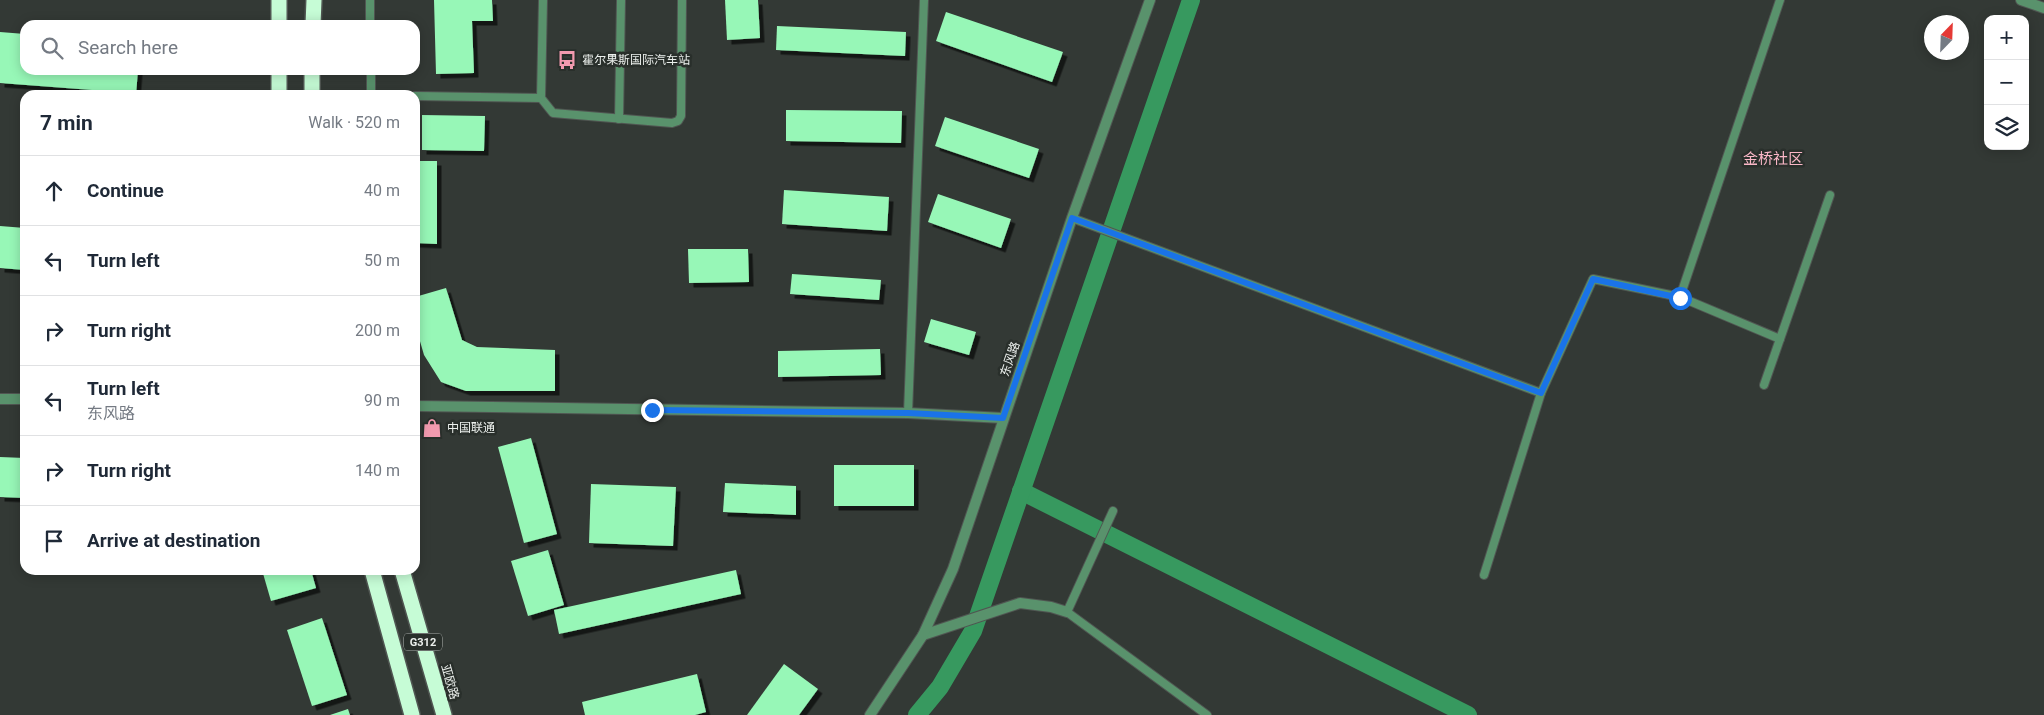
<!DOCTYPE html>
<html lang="en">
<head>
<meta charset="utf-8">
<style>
	:root { --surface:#fff; --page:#f6f6f7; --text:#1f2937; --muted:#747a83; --line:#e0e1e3 }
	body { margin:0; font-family:Roboto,"Noto Sans SC",sans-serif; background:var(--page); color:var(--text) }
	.controls { position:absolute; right:15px; top:15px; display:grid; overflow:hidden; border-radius:10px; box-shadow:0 2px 12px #0003 }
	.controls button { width:45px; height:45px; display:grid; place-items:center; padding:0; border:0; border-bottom:1px solid var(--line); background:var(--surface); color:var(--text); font:25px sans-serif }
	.compass { position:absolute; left:1924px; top:15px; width:45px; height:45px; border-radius:50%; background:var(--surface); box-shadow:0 2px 12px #0003; rotate:23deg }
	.stop { position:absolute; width:15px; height:15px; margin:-11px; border:4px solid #1a73e8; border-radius:50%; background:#fff }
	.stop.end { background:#1a73e8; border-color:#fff; box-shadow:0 1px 5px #0008 }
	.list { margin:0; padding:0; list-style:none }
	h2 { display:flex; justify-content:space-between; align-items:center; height:65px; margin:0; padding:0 20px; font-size:21px }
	h2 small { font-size:16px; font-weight:400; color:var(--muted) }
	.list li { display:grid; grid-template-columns:32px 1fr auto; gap:15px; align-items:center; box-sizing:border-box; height:70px; padding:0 20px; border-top:1px solid var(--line) }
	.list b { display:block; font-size:19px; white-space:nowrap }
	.list p { margin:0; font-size:16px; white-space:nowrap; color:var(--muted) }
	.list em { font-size:16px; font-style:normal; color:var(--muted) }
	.icon { flex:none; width:28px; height:28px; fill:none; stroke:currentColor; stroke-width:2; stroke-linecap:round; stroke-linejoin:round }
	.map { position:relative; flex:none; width:2044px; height:715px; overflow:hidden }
	.search { position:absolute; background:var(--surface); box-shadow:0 2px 12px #0003; left:20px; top:20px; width:400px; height:55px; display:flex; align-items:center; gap:12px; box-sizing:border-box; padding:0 18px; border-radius:15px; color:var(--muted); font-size:19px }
	.panel { position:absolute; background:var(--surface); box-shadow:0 2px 12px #0003; left:20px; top:90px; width:400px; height:485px; border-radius:15px }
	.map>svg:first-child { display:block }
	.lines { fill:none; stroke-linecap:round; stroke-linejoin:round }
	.canal { stroke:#37995f; stroke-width:18 }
	.building { fill:#97f7b7; filter:url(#shadow) }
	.lane-casing { stroke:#505652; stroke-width:10 }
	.street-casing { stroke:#505652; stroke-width:12 }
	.highway-casing { stroke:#505652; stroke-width:18 }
	.lane { stroke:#59926c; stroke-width:8 }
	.street { stroke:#59926c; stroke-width:10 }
	.highway { stroke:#c6fcd6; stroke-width:15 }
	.route { stroke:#1a73e8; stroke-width:6 }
	.labels { text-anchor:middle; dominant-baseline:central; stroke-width:5; stroke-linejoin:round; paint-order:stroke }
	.shield { fill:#292f2b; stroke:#b1b5b2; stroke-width:1 }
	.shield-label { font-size:11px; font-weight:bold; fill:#ebefec }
	.poi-label { font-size:12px; fill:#ebefec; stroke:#292f2b; text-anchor:start }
	.street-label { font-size:12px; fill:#ebefec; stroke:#292f2b }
	.quarter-label { font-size:15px; fill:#fab7c7; stroke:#292f2b }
</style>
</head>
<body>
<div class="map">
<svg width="2044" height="715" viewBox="0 0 2044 715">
	<defs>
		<filter id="shadow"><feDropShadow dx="4.5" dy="4.5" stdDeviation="0" flood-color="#0009"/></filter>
	</defs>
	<rect width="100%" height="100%" fill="#333935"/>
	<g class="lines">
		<!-- canal -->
		<g class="canal">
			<polyline points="1021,491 1468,715"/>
			<polyline points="917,715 940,687 973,631 1191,0"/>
		</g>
	</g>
	<!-- building -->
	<g class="building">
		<polygon points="434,0 492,0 493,21 472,21 474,73 436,74"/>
		<polygon points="725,0 758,0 760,38 727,40"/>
		<polygon points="946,12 1063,52 1052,82 936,41"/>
		<polygon points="777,26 906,32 905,56 776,50"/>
		<polygon points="0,32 25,34 25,70 138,70 136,95 92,95 92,90 0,83"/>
		<polygon points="786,110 902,111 901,143 786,141"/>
		<polygon points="422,115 485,116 484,151 422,150"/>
		<polygon points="945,117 1039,149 1029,178 935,146"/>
		<polygon points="415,161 437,161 437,244 415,243"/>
		<polygon points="784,190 889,197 887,231 782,224"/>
		<polygon points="938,194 1011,219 1001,248 928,222"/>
		<polygon points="0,226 25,228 25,270 0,268"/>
		<polygon points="688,249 748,249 749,282 689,283"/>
		<polygon points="792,274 881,280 879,300 790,294"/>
		<polygon points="446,288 462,340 477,347 555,350 555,391 466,391 441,382 424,355 415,324 415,297"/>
		<polygon points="931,319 976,332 969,355 924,342"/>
		<polygon points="880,349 881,375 778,377 778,351"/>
		<polygon points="531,438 557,534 524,543 498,447"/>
		<polygon points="0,457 25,458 25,498 0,497"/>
		<rect x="834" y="465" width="80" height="41"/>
		<polygon points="725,483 796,486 796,515 723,512"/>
		<polygon points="591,484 676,487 673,546 589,543"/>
		<polygon points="548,550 564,605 528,616 511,561"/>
		<polygon points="262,570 311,570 316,588 271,601"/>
		<polygon points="736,570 741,594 559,634 554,610"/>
		<polygon points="322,618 347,695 312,706 287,630"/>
		<polygon points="784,664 818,689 799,715 747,715"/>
		<polygon points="697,674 706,712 695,715 585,715 582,702"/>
		<polygon points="348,709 350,715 330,715"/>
	</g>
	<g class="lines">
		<!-- lane casing -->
		<g class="lane-casing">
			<g id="lane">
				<polyline points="370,0 370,25"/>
				<polyline points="543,0 541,98 553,113 672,123 678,121 681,116 682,0"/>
				<polyline points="371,70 371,95 379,95"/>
				<polyline points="415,96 541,98"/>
				<polyline points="619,119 621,0"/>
				<polyline points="1072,218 1541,393"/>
				<polyline points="1680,297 1780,0"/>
				<polyline points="1764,385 1830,195"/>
				<polyline points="908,413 924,0"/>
				<polyline points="1113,511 1067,612 1207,715"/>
				<polyline points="1484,575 1541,393 1593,279 1680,297 1780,339"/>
			</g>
		</g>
		<!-- street casing -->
		<g class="street-casing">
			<g id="street">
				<polyline points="2021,0 2044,8"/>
				<polyline points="0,399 25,399"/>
				<polyline points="415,406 908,413 1003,418"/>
				<polyline points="923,635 1020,603 1051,607 1067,612"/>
				<polyline points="870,715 923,635 953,569 1072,218 1150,0"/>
			</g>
		</g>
		<!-- highway casing -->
		<g class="highway-casing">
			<g id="highway">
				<polyline points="279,0 279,25"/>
				<polyline points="313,25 314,0"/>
				<polyline points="279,70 279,95"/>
				<polyline points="312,95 312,70"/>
				<polyline points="372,570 412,715"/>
				<polyline points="402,570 444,715"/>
			</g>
		</g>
		<!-- lane -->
		<use href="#lane" class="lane"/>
		<!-- street -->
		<use href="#street" class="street"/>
		<!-- highway -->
		<use href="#highway" class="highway"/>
	</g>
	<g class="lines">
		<!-- route -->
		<polyline class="route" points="652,410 908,413 1003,418 1072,218 1541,393 1593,279 1680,298"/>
	</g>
	<!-- icons -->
	<defs>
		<g id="bus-bare" transform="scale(1.5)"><path d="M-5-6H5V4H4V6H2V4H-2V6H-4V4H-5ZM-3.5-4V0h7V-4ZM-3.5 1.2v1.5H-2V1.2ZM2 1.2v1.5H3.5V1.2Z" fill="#f29aaf" stroke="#292f2b" stroke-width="2.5" paint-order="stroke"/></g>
		<g id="shop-bare" transform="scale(1.5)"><path d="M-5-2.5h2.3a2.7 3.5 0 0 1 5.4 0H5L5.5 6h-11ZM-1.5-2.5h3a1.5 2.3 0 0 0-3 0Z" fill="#f29aaf" stroke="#292f2b" stroke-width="2.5" paint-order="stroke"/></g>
	</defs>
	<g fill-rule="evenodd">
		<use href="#bus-bare" x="567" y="60"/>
		<use href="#shop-bare" x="432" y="428"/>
	</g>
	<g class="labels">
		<!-- shield labels -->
		<rect class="shield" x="404" y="633.5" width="38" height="17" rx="4"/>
		<g class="shield-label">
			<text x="423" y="642">G312</text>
		</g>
		<!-- poi labels -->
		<g class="poi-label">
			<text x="582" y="60">霍尔果斯国际汽车站</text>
			<text x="447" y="428">中国联通</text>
		</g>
		<!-- street labels -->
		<g class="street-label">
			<text transform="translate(1010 359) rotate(-71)">东风路</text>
			<text transform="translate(450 682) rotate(74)">亚欧路</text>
		</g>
		<!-- quarter labels -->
		<g class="quarter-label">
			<text x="1773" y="159">金桥社区</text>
		</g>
	</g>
</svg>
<div class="controls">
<button>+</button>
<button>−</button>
<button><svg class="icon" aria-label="layers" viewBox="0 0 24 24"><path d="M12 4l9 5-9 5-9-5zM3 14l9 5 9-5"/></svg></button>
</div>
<svg class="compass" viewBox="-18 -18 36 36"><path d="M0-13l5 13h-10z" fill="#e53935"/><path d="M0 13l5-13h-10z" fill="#747a83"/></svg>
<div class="stop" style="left:1680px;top:298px"></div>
<div class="stop end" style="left:652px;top:410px"></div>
<div class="search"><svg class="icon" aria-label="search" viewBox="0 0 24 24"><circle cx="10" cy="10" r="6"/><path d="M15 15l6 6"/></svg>Search here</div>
<section class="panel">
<h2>7 min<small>Walk · 520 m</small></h2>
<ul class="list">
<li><svg class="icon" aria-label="ahead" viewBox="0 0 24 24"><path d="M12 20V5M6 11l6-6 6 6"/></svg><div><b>Continue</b></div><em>40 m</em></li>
<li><svg class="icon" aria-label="left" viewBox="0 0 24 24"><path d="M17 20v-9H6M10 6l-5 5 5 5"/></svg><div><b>Turn left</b></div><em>50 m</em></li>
<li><svg class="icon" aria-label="right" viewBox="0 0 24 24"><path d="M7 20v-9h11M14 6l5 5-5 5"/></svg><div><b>Turn right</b></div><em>200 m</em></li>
<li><svg class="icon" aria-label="left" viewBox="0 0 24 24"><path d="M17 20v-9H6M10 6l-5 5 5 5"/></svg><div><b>Turn left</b><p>东风路</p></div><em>90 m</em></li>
<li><svg class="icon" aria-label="right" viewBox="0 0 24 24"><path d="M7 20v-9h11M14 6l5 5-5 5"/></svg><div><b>Turn right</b></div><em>140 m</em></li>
<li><svg class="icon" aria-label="arrive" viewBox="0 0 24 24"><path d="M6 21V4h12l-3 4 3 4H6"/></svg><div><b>Arrive at destination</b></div></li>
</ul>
</section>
</div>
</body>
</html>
